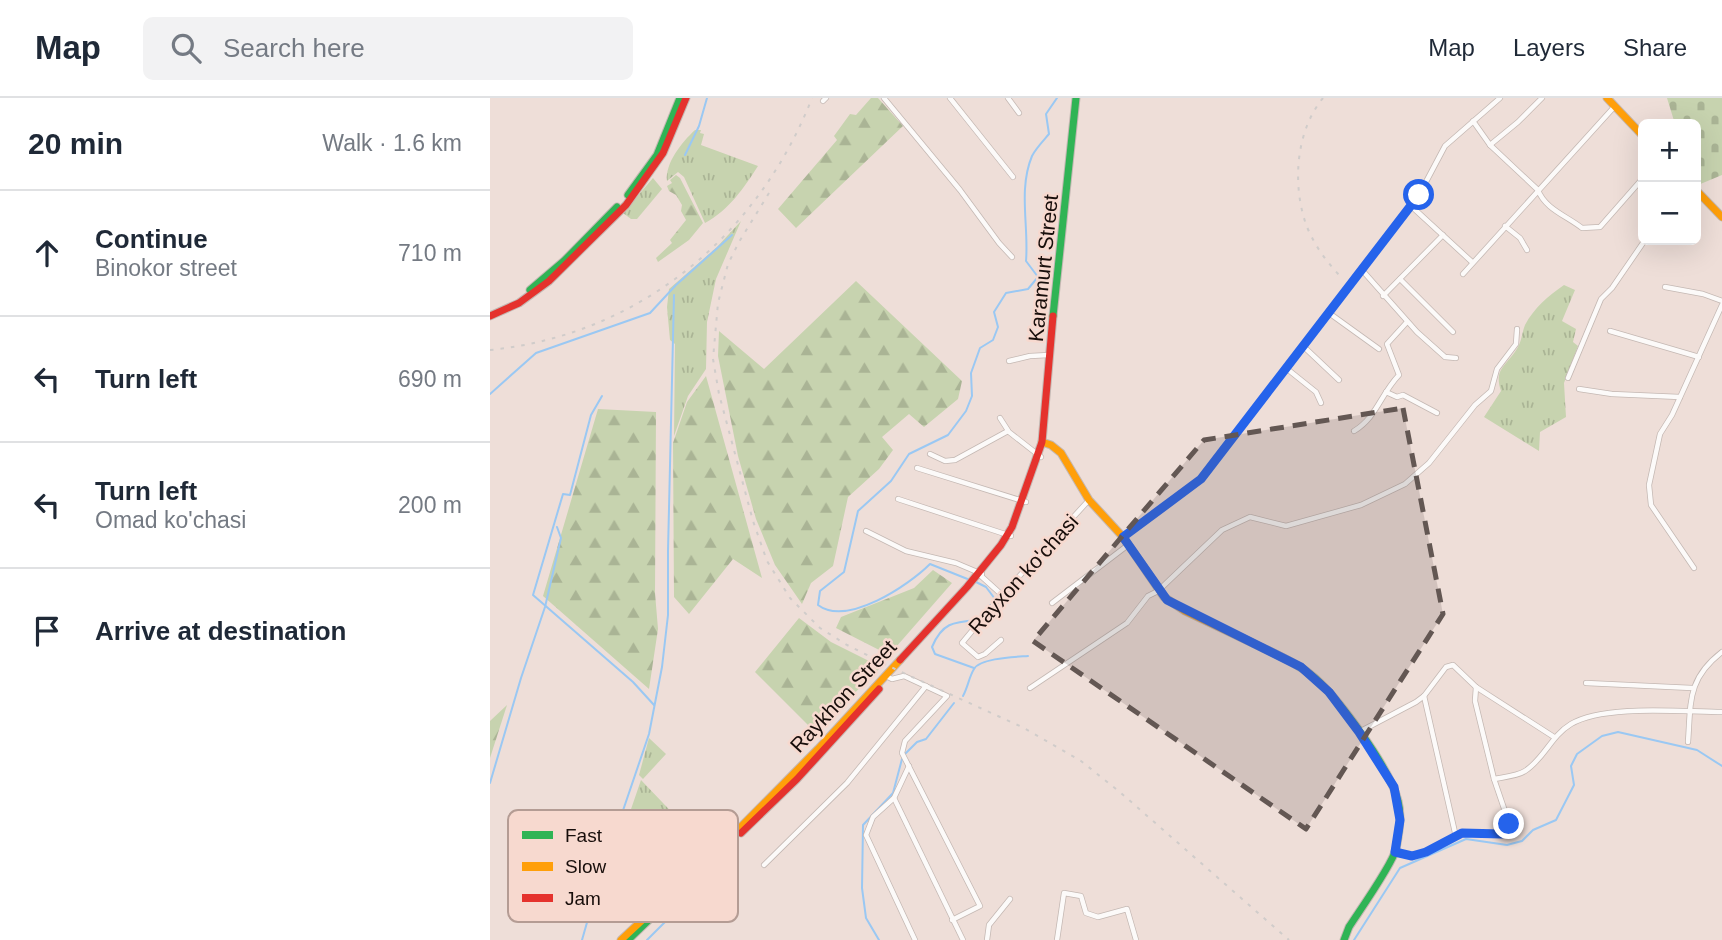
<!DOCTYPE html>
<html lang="en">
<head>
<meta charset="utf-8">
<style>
	:root { --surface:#fff; --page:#f2f2f3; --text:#1f2937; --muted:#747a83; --line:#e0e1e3 }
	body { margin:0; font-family:Helvetica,sans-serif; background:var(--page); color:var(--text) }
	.controls { position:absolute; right:21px; top:21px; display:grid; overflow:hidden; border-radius:10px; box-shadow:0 7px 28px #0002 }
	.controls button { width:63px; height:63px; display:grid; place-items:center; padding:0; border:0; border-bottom:2px solid var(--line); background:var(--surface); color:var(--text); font:35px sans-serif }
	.stop { position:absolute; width:21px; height:21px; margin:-16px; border:5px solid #2563eb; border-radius:50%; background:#fff }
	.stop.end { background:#2563eb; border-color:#fff; box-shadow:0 2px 7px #0008 }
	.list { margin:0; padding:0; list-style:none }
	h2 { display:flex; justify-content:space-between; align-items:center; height:91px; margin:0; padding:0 28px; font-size:30px }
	h2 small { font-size:23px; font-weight:400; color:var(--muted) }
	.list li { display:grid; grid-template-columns:46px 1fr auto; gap:21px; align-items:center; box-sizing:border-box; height:126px; padding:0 28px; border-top:2px solid var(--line) }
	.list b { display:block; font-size:26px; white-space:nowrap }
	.list p { margin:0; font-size:23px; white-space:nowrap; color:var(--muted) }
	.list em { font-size:23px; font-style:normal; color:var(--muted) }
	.icon { flex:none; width:38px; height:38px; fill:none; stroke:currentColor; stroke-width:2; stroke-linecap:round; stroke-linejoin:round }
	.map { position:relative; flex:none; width:1232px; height:842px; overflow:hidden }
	header { display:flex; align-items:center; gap:42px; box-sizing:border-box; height:98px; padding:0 35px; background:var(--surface); border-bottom:2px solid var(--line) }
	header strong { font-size:33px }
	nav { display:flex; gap:38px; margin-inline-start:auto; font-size:24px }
	.search { width:490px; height:63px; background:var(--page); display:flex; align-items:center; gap:18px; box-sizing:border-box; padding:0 24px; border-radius:10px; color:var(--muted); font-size:26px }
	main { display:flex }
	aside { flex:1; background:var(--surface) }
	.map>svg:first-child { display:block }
	.grass { fill:url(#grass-tufts) }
	.forest { fill:url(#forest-firs) }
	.cemetery { fill:url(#cemetery-stones) }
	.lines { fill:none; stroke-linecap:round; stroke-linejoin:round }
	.stream { stroke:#9ac8f3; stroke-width:2 }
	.street-casing { stroke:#c4b8b3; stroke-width:6 }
	.fast-casing { stroke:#c4b8b3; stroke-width:9 }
	.slow-casing { stroke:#c4b8b3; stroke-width:9 }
	.jam-casing { stroke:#c4b8b3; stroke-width:9 }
	.street { stroke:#fcfaf9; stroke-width:4.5 }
	.fast { stroke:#30b455; stroke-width:7 }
	.slow { stroke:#ff9f0a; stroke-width:7 }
	.jam { stroke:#e5322d; stroke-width:7 }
	.rail { stroke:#d0ccca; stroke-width:2; stroke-dasharray:3.5 7; stroke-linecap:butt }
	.route { stroke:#2563eb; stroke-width:9 }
	.marked { fill:#635753; fill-opacity:0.2; stroke:#635753; stroke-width:5; stroke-dasharray:14 9; stroke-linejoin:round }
	.labels { text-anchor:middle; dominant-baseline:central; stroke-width:5; stroke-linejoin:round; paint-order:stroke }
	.street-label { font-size:21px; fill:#180e0b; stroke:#f7d9cf }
	.key { fill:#f7d9cf; stroke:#b49c94; stroke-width:2 }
	.key-label { font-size:19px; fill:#180e0b }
</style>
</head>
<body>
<header>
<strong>Map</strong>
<div class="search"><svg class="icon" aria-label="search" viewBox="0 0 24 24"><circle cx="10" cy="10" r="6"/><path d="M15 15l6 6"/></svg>Search here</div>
<nav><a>Map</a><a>Layers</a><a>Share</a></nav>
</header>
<main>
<aside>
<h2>20 min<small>Walk · 1.6 km</small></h2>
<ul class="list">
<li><svg class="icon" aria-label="ahead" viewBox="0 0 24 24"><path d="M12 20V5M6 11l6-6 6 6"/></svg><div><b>Continue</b><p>Binokor street</p></div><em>710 m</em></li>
<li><svg class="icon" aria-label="left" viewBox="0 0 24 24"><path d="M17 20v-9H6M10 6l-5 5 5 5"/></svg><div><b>Turn left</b></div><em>690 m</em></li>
<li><svg class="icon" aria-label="left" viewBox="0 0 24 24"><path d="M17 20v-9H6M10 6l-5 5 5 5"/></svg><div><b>Turn left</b><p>Omad ko'chasi</p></div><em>200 m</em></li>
<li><svg class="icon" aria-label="arrive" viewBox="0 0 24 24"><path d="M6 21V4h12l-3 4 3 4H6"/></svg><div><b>Arrive at destination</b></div></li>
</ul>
</aside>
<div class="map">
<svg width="1232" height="842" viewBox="0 0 1232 842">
	<defs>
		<pattern id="grass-tufts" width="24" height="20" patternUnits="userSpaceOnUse" patternTransform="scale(1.75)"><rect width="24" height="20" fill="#c7d3af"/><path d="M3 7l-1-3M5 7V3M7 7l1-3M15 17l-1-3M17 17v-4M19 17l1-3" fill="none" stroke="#aab495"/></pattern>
		<pattern id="forest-firs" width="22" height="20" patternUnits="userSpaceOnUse" patternTransform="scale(1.75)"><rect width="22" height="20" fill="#c7d3af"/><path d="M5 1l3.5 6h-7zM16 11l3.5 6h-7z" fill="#aab495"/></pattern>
		<pattern id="cemetery-stones" width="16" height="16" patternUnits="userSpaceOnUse" patternTransform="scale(1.75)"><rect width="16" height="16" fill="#c7d3af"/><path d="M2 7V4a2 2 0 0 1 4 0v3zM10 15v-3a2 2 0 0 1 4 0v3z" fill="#aab495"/></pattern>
	</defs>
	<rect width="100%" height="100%" fill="#eeded8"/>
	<!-- grass -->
	<g class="grass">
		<path d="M 205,32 L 211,32 L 210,35 L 214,36 L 211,47 L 268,68 C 254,90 239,112 215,125 L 194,79 L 188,74 L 177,83 C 175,65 192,44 205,32 Z"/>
		<polygon points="163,80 172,91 147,121 141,121 133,115"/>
		<polygon points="251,123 226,181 217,224 216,271 198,298 184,338 185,246 180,242 177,209 179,191 227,149"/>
		<path d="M 1074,187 L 1085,192 L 1072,223 L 1086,231 L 1083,244 L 1088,248 L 1074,285 L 1076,319 L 1050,334 L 1049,353 L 994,319 L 1011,293 C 1003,270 1018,267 1028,249 C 1032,242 1032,234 1035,227 C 1044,210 1058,198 1074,187 Z"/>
		<polygon points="159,640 176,656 153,681 149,677"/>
		<polygon points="151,682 216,750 206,760 171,723 147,745 181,783 168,796 127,752"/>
	</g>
	<!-- forest -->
	<g class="forest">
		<polygon points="381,0 388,0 413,28 306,130 288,111 347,42 344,38 360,16 366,17"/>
		<polygon points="186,77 190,80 213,125 199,142 168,164 166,160 182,145 180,142 196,122 191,113 192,107 186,97 179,93 177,88 182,85 180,82"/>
		<polygon points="366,183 472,283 468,301 434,329 419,316 392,339 403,352 389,371 358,399 343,468 321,485 312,506 285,467 266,421 248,358 228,258 229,233 274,271"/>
		<polygon points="216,278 272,480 243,461 199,516 184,499 183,345 197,304"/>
		<polygon points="108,311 166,314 165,495 168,531 159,591 53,498"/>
		<polygon points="443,472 462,485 399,557 346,530 351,519 424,490"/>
		<polygon points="309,520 341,544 391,569 325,634 265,574"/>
		<polygon points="17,607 0,660 0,623"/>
	</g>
	<!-- cemetery -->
	<polygon class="cemetery" points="1177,0 1232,0 1232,77 1208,87 1206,84 1206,26 1185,26"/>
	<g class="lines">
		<!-- stream -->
		<g class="stream">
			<polyline points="195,57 209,28 217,0"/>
			<polyline points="0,296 46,255 160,215 186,187 242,137"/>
			<polyline points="112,298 101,317 80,397 73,396 43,497 143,584 164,607"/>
			<path d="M 480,482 L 440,466 C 419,487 357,529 328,507 L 330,493 L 354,474 L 368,413 L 401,383 L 419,356 L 458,337 L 476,313 L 482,298 L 481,275 L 490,250 L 503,242 L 508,229 L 504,214 L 516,195 L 538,191 L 548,179 L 536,163 C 539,128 528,92 542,58 C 546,50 554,42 559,36 L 556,16 L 567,0"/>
			<polyline points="486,484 496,489 505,501"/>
			<path d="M 484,570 L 445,556 L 442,549 C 452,525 463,524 487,522 L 500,507"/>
			<path d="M 473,598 C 478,589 479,579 484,571 C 490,560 525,559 538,558"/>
			<polyline points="415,656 427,644 436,641 464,605"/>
			<polyline points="0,685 31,580 55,509 71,440 67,429"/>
			<polyline points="92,842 108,786 159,636 172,569 178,517 178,453 184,197"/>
			<polyline points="157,842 243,756"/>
			<polyline points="389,842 376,820 372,790 373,727 403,695 412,661"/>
			<polyline points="864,842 910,770 976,741 1017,747 1032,743 1043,732 1066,722 1084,687 1081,668 1087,656 1112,638 1128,634 1207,652 1232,668"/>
		</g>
		<!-- street casing -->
		<g class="street-casing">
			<g id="street">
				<polyline points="394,0 470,92 509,145 522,159"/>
				<polyline points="460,0 523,79"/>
				<polyline points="518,0 529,15"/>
				<polyline points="333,3 336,0"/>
				<path d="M 983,23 L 1000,47 L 1048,92 C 1055,111 1077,118 1092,130 L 1110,129 L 1153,80"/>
				<polyline points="1000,47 1028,24 1052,0"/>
				<polyline points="920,107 982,164"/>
				<polyline points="1015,128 1030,140 1037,152"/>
				<polyline points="872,172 927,234 955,259 966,260"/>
				<polyline points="973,176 1125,8"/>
				<polyline points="910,181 963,234"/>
				<polyline points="1175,189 1213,196 1232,203"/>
				<polyline points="893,198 953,137"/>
				<polyline points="839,215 889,251"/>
				<polyline points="1120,233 1209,259"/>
				<polyline points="813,248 849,282"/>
				<polyline points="519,263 540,258 559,257"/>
				<polyline points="796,270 826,294 831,305"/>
				<polyline points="1078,280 1111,201 1122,190 1155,142"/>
				<polyline points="1089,291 1122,296 1190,299"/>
				<polyline points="896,294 907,299 913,297 947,315"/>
				<polyline points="510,320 519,334 551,359"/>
				<path d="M 864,333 C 887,319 890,297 909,277 L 897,246 L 917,224"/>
				<polyline points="440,356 455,363 465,362 518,333"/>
				<polyline points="427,370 536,404"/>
				<polyline points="408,401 521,438"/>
				<polyline points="376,433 416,453 466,465 492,476"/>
				<polyline points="633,439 711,381 929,97 955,48 1010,0"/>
				<polyline points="1204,470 1161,407 1159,387 1170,336 1182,317 1232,207"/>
				<polyline points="491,478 512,497"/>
				<polyline points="562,505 638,447"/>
				<polyline points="511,542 495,556 488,559 472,545 512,497 599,402"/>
				<polyline points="396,578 402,581 414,578 457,598 415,643 412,655 490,808 462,822"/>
				<polyline points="1096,585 1202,590"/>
				<polyline points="540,590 637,525 658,498 668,493 732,432 760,419 796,428 871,407 915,386 939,365 985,307 1001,293 1007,271 1026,246 1027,231"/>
				<polyline points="934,598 966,739"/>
				<polyline points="869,634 926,604 934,598 956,569 963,567 986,589 1064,639"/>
				<path d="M 1198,644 C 1201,604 1197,581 1232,554"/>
				<polyline points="419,668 404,700 383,719 376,737 425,842"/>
				<path d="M 1004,681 C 1014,679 1027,678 1035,673 C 1054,661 1061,638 1081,626 C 1114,606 1193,614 1232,614"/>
				<polyline points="404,700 473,842"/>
				<polyline points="905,754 921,758 936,754 972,735 998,737 1016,733 1019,725 1004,681 985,603 986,589"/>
				<polyline points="274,767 357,685 436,588"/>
				<polyline points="497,842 499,827 520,801"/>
				<polyline points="567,842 574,795 591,798 596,815 608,819 637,811 646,842"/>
			</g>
		</g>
		<!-- fast casing -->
		<g class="fast-casing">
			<g id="fast">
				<polyline points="138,97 167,57 190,0"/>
				<polyline points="40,192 74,163 127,109"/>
				<polyline points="563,218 586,0"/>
				<path d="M 773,550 C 788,557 806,565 820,576 C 846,596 900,670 908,703 C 912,718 909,735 906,751 C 902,767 870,812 859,829 L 854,842"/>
				<polyline points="138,842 164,817"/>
			</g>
		</g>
		<!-- slow casing -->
		<g class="slow-casing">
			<g id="slow">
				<polyline points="1117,0 1153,38"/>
				<polyline points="1206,92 1232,119"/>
				<polyline points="552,344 561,347 571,355 599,402 633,439 674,499 695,513 773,550"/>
				<polyline points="131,842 236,744 328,651 410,562"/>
			</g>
		</g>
		<!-- jam casing -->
		<g class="jam-casing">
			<g id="jam">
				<polyline points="0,218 29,205 59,183 136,107 173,55 196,0"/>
				<polyline points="410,562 477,489 511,447 522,429 552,344 563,218"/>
				<polyline points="251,735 307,681 389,591"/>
			</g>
		</g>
		<!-- street -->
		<use href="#street" class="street"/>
		<!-- fast -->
		<use href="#fast" class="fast"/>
		<!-- slow -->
		<use href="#slow" class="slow"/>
		<!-- jam -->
		<use href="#jam" class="jam"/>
		<!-- rail -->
		<g class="rail">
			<path d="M 833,0 C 805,34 802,89 817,129 C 825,148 836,163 850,178"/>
			<polyline points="279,95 249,144 238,166 228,205 223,261 229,296 263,423 277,463 300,500 330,530 357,547 407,572 532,629 591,663 631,695 799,842"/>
			<path d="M 0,252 C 149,237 268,138 322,0"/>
		</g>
	</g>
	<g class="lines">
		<!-- route -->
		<polyline class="route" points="929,97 711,381 633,439 677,502 811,569 839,594 869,634 904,689 910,722 905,754 922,758 936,754 972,735 1012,736 1019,726"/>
	</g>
	<!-- marked area -->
	<path class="marked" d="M 913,310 L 953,516 L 816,731 L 543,543 L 714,342 Z"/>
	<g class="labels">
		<!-- street labels -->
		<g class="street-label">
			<text transform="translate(553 170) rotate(-84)">Karamurt Street</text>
			<text transform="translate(533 476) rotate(-48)">Rayxon ko'chasi</text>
			<text transform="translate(353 598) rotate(-47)">Raykhon Street</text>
		</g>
	</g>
	<!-- legend -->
	<rect x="18" y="712" width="230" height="112" rx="10" class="key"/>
	<rect x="32" y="733" width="31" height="8" fill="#30b455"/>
	<rect x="32" y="764" width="31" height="9" fill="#ff9f0a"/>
	<rect x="32" y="796" width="31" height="8" fill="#e5322d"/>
	<g class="key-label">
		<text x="75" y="744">Fast</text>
		<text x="75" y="775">Slow</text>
		<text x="75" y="807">Jam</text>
	</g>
</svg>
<div class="controls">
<button>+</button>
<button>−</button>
</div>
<div class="stop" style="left:929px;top:97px"></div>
<div class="stop end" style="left:1019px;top:726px"></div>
</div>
</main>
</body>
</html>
